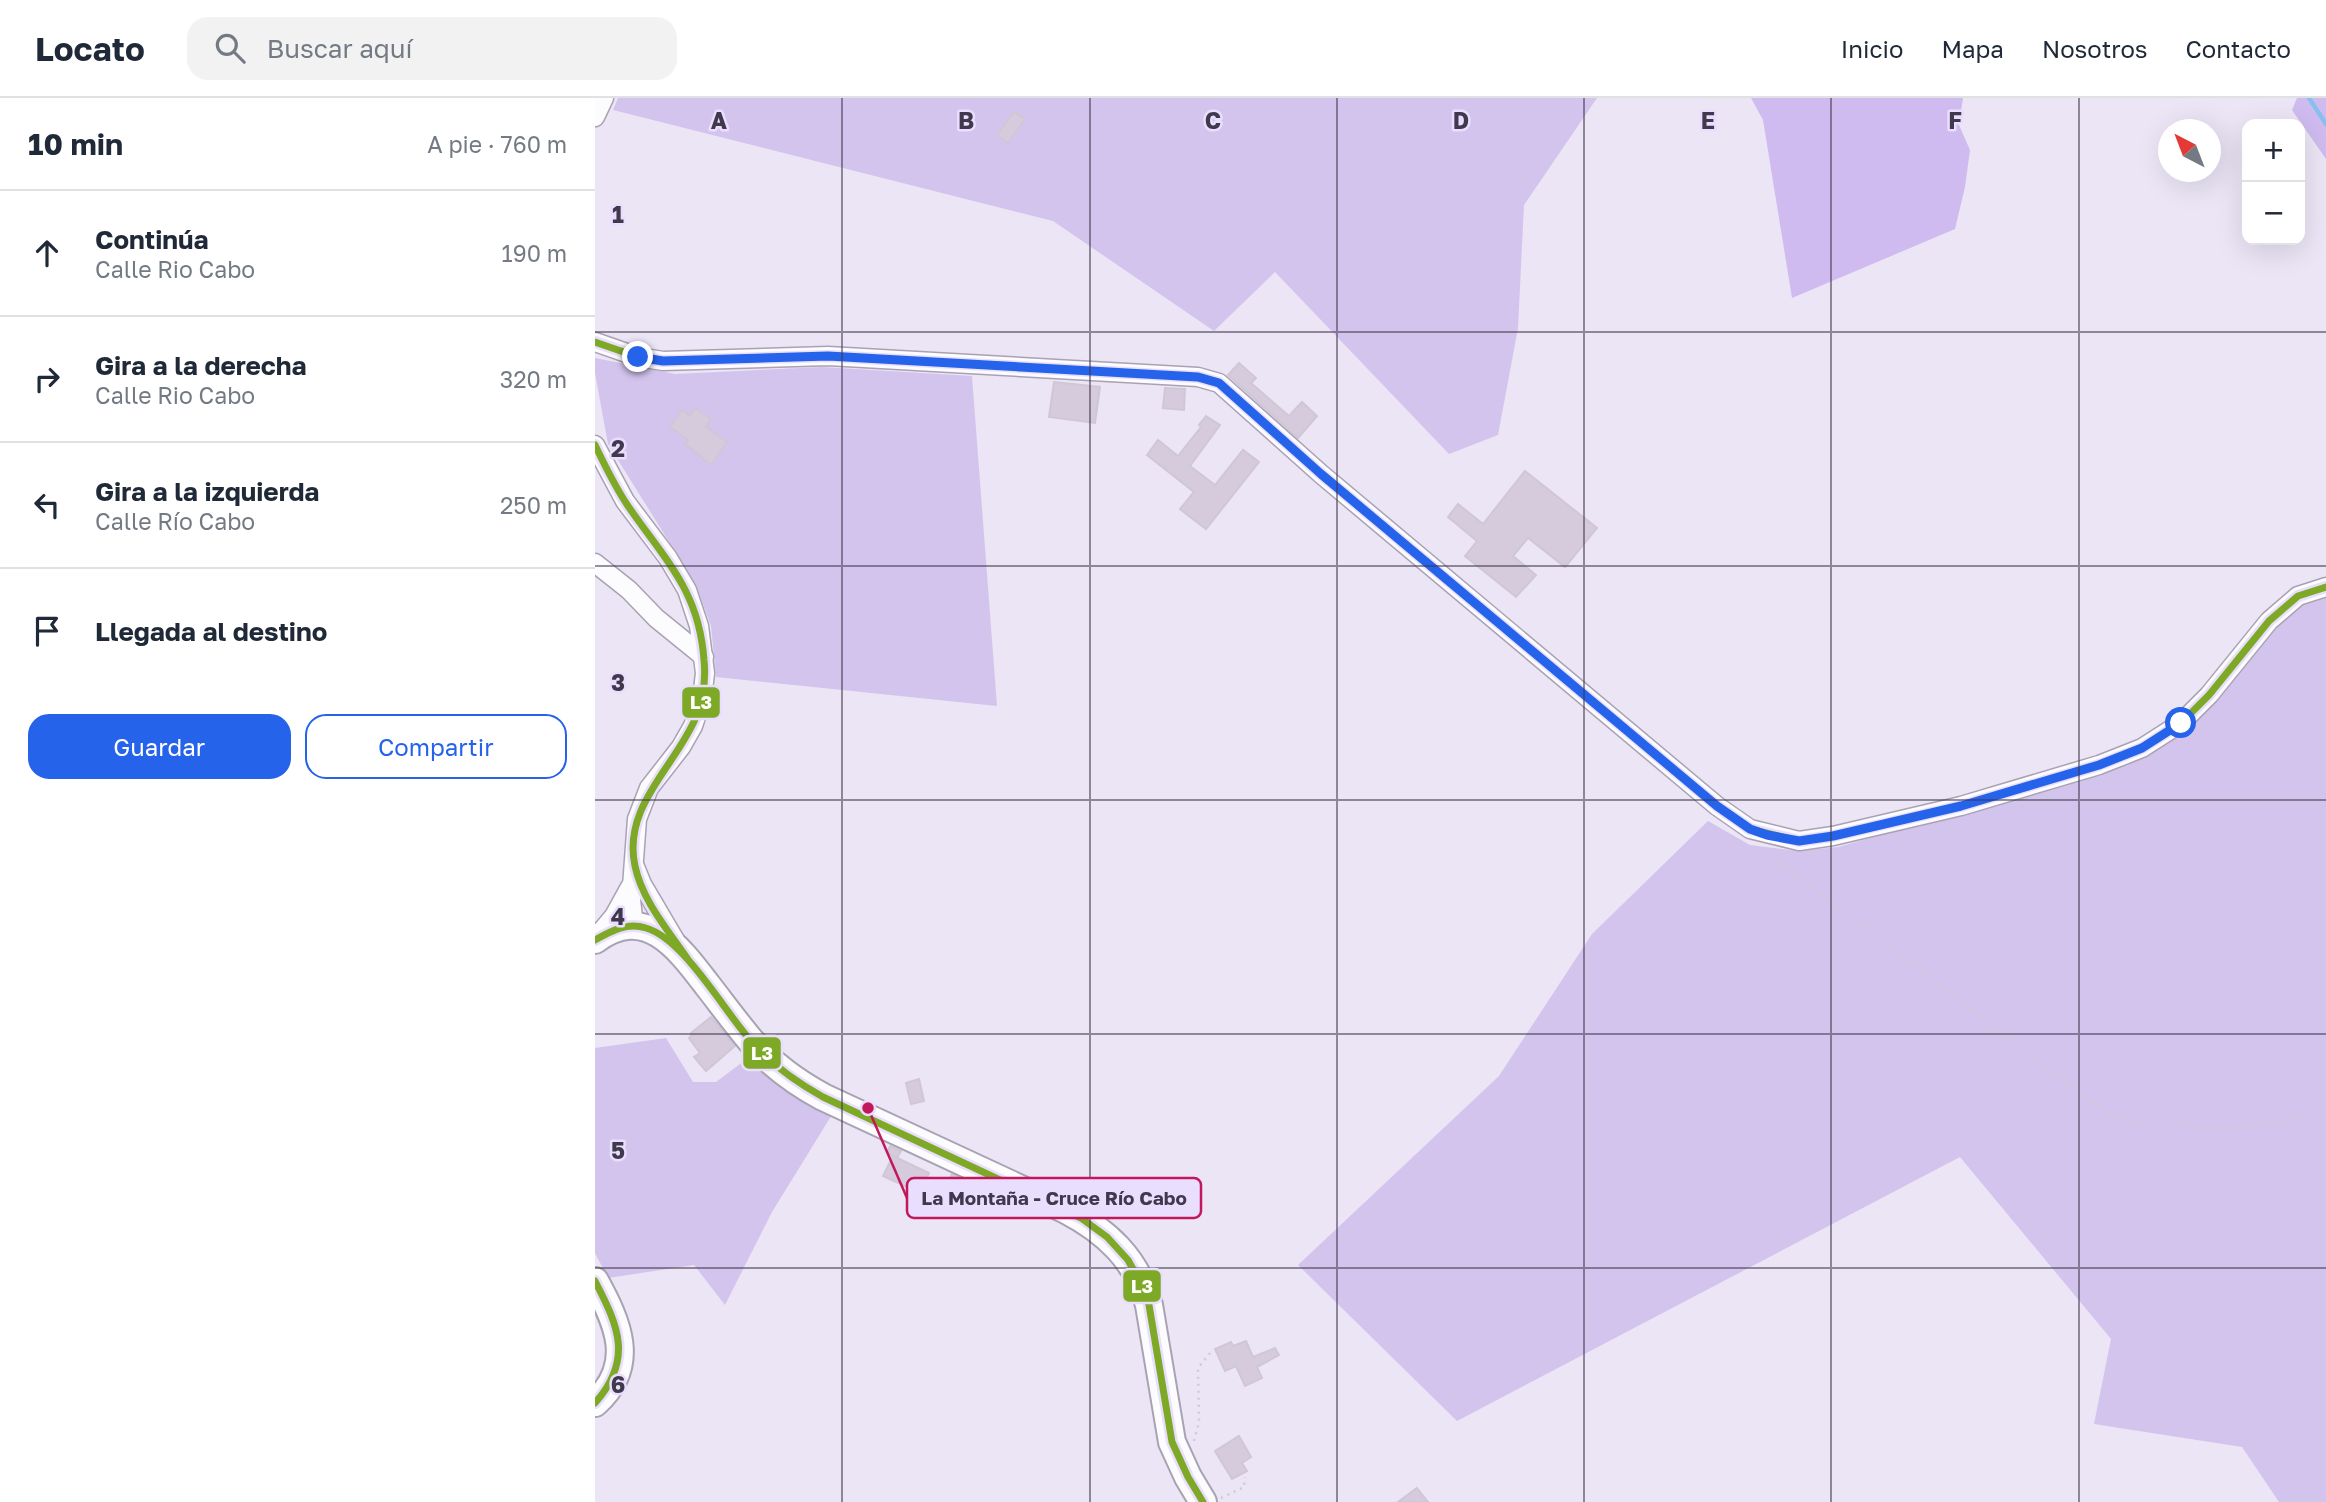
<!DOCTYPE html>
<html lang="es">
<head>
<meta charset="utf-8">
<style>
	:root { --surface:#fff; --page:#f2f2f3; --text:#1f2937; --muted:#747a83; --line:#e0e1e3; --accent:#2563eb }
	body { margin:0; font-family:"Golos Text",sans-serif; background:var(--page); color:var(--text) }
	.controls { position:absolute; right:21px; top:21px; display:grid; overflow:hidden; border-radius:14px; box-shadow:0 7px 28px #0002 }
	.controls button { width:63px; height:63px; display:grid; place-items:center; padding:0; border:0; border-bottom:2px solid var(--line); background:var(--surface); color:var(--text); font:35px sans-serif }
	.compass { position:absolute; left:1563px; top:21px; width:63px; height:63px; border-radius:50%; background:var(--surface); box-shadow:0 7px 28px #0002; rotate:318deg }
	.stop { position:absolute; width:21px; height:21px; margin:-16px; border:5px solid #2563eb; border-radius:50%; background:#fff }
	.stop.end { background:#2563eb; border-color:#fff; box-shadow:0 2px 7px #0008 }
	.list { margin:0; padding:0; list-style:none }
	h2 { display:flex; justify-content:space-between; align-items:center; height:91px; margin:0; padding:0 28px; font-size:30px }
	h2 small { font-size:23px; font-weight:400; color:var(--muted) }
	.list li { display:grid; grid-template-columns:46px 1fr auto; gap:21px; align-items:center; box-sizing:border-box; height:126px; padding:0 28px; border-top:2px solid var(--line) }
	.list b { display:block; font-size:26px; white-space:nowrap }
	.list p { margin:0; font-size:23px; white-space:nowrap; color:var(--muted) }
	.list em { font-size:23px; font-style:normal; color:var(--muted) }
	.actions { display:flex; gap:14px; padding:21px 28px }
	.actions a { flex:1; padding:16px 0; border:2px solid var(--accent); border-radius:21px; text-align:center; font-size:24px; color:var(--accent) }
	.actions .main { background:var(--accent); color:#fff }
	.icon { flex:none; width:38px; height:38px; fill:none; stroke:currentColor; stroke-width:2; stroke-linecap:round; stroke-linejoin:round }
	.map { position:relative; flex:none; width:1731px; height:1404px; overflow:hidden }
	header { display:flex; align-items:center; gap:42px; box-sizing:border-box; height:98px; padding:0 35px; background:var(--surface); border-bottom:2px solid var(--line) }
	header strong { font-size:33px }
	nav { display:flex; gap:38px; margin-inline-start:auto; font-size:24px }
	.search { width:490px; height:63px; background:var(--page); display:flex; align-items:center; gap:18px; box-sizing:border-box; padding:0 24px; border-radius:21px; color:var(--muted); font-size:26px }
	main { display:flex }
	aside { flex:1; background:var(--surface) }
	.map>svg:first-child { display:block }
	.green { fill:#d3c4ee }
	.forest { fill:#cfbbef }
	.lines { fill:none; stroke-linecap:round; stroke-linejoin:round }
	.stream { stroke:#87c0ee; stroke-width:4.5 }
	.building { fill:#d5cbdc; stroke:#d0c7d6; stroke-width:2 }
	.minor-casing { stroke:#a8a2b2; stroke-width:21 }
	.highway-casing { stroke:#a8a2b2; stroke-width:30 }
	.path { stroke:#ceccd2; stroke-width:2.5; stroke-dasharray:2 5; stroke-linecap:butt }
	.minor { stroke:#fcfbfe; stroke-width:18 }
	.highway { stroke:#fcfbfe; stroke-width:26 }
	.bus-1-casing { stroke:#e9defd; stroke-width:12 }
	.bus-1 { stroke:#7da926; stroke-width:7 }
	.route { stroke:#2563eb; stroke-width:9 }
	.grid { fill:none; stroke:#40384d; stroke-width:2; stroke-opacity:0.55 }
	.grid-label { font-size:23px; text-anchor:middle; font-weight:bold; fill:#40384d; stroke:#e9defd; stroke-width:5; stroke-linejoin:round; paint-order:stroke }
	.leader { fill:none; stroke:#c2185b; stroke-width:2.5 }
	.callout-dot { fill:#c2185b; stroke:#e9defd; stroke-width:2.5 }
	.callout { fill:#e9defd; stroke:#c2185b; stroke-width:2.5 }
	.callout-label { font-size:19px; text-anchor:middle; font-weight:bold; fill:#40384d }
	.line-badge { stroke:#e9defd; stroke-width:2.5 }
	.badge-label { font-size:19px; text-anchor:middle; font-weight:bold; fill:#fff }
</style>
</head>
<body>
<header>
<strong>Locato</strong>
<div class="search"><svg class="icon" aria-label="search" viewBox="0 0 24 24"><circle cx="10" cy="10" r="6"/><path d="M15 15l6 6"/></svg>Buscar aquí</div>
<nav><a>Inicio</a><a>Mapa</a><a>Nosotros</a><a>Contacto</a></nav>
</header>
<main>
<aside>
<h2>10 min<small>A pie · 760 m</small></h2>
<ul class="list">
<li><svg class="icon" aria-label="ahead" viewBox="0 0 24 24"><path d="M12 20V5M6 11l6-6 6 6"/></svg><div><b>Continúa</b><p>Calle Rio Cabo</p></div><em>190 m</em></li>
<li><svg class="icon" aria-label="right" viewBox="0 0 24 24"><path d="M7 20v-9h11M14 6l5 5-5 5"/></svg><div><b>Gira a la derecha</b><p>Calle Rio Cabo</p></div><em>320 m</em></li>
<li><svg class="icon" aria-label="left" viewBox="0 0 24 24"><path d="M17 20v-9H6M10 6l-5 5 5 5"/></svg><div><b>Gira a la izquierda</b><p>Calle Río Cabo</p></div><em>250 m</em></li>
<li><svg class="icon" aria-label="arrive" viewBox="0 0 24 24"><path d="M6 21V4h12l-3 4 3 4H6"/></svg><div><b>Llegada al destino</b></div></li>
</ul>
<div class="actions"><a class="main">Guardar</a><a>Compartir</a></div>
</aside>
<div class="map">
<svg width="1731" height="1404" viewBox="0 0 1731 1404">
	<rect width="100%" height="100%" fill="#ebe5f6"/>
	<!-- green -->
	<g class="green">
		<polygon points="23,0 1002,0 929,107 923,230 903,337 854,356 680,174 619,233 458,123 18,12"/>
		<polygon points="0,260 80,276 227,269 377,278 402,608 121,579 116,528 101,487 13,346 0,275"/>
		<polygon points="1731,499 1731,1404 1684,1404 1647,1349 1499,1326 1516,1241 1365,1059 862,1323 703,1167 904,978 997,836 1113,723 1155,747 1203,753 1243,749 1396,706 1552,658 1595,627 1679,528 1717,500"/>
		<polygon points="71,940 98,984 121,984 157,957 238,1015 177,1114 130,1207 99,1167 13,1180 0,1155 0,950"/>
	</g>
	<!-- forest -->
	<g class="forest">
		<polygon points="1156,0 1368,0 1364,27 1375,52 1370,89 1360,131 1197,200 1168,22"/>
		<polygon points="1702,0 1731,0 1731,61 1697,12"/>
	</g>
	<g class="lines">
		<!-- stream -->
		<polyline class="stream" points="1714,0 1731,26"/>
	</g>
	<!-- building -->
	<g class="building">
		<polygon points="419,14 430,21 413,45 402,37"/>
		<polygon points="644,265 661,280 656,285 694,318 707,304 722,318 703,340 633,277"/>
		<polygon points="459,284 505,289 500,325 454,319"/>
		<polygon points="570,290 590,291 589,312 568,310"/>
		<polygon points="100,310 116,321 111,329 132,344 116,367 90,346 93,342 75,329 87,312 95,318"/>
		<polygon points="611,318 625,327 595,368 620,387 648,352 664,364 611,431 585,411 599,394 552,357 563,342 583,358 606,329 604,327"/>
		<polygon points="930,373 1002,430 970,469 933,440 918,458 941,477 921,499 870,458 882,443 853,419 863,406 888,426"/>
		<polygon points="116,919 140,948 111,973 99,959 105,955 94,940 97,937 96,935"/>
		<polygon points="324,981 329,1003 316,1006 311,985"/>
		<polygon points="295,1048 306,1053 302,1060 292,1055"/>
		<polygon points="298,1058 334,1075 325,1095 288,1078"/>
		<polygon points="357,1076 377,1086 373,1095 353,1086"/>
		<polygon points="651,1243 658,1259 680,1250 684,1257 662,1269 667,1280 650,1288 641,1268 630,1273 620,1251 636,1244 638,1248"/>
		<polygon points="644,1338 656,1359 647,1365 652,1373 637,1381 620,1353"/>
		<polygon points="822,1390 833,1404 803,1404"/>
	</g>
	<g class="lines">
		<!-- minor casing -->
		<g class="minor-casing">
			<g id="minor">
				<polyline points="0,19 9,0"/>
				<polyline points="0,244 43,259 68,263 233,258 603,279 624,285 726,376 1122,708 1155,731 1204,743 1238,738 1366,708 1504,667 1547,650 1586,625 1614,597 1674,523 1703,498 1731,489"/>
				<polyline points="0,347 30,403 73,460 92,492 104,528 110,575 107,601 98,628 86,649 54,690 42,721 36,802 39,828"/>
				<polyline points="0,465 34,492 61,520 109,559"/>
				<polyline points="40,769 47,786 80,842"/>
				<polyline points="4,836 19,818 35,789"/>
			</g>
		</g>
		<!-- highway casing -->
		<g class="highway-casing">
			<g id="highway">
				<path d="M 0,842 C 51,804 84,850 113,888 C 127,906 141,925 156,943 C 177,967 200,984 228,999 L 471,1112 C 511,1133 542,1161 554,1207 L 577,1344 L 593,1379 L 608,1404"/>
				<path d="M 0,1183 C 23,1225 42,1267 0,1305"/>
			</g>
		</g>
		<!-- path -->
		<g class="path">
			<polyline points="1170,752 1191,771 1273,831 1465,981 1499,1006 1522,1019 1559,1029 1595,1027 1628,1031 1695,1022 1731,1012"/>
			<polyline points="599,1343 604,1324 603,1270 615,1255"/>
			<polyline points="626,1400 649,1389 650,1379"/>
		</g>
		<!-- minor -->
		<use href="#minor" class="minor"/>
		<!-- highway -->
		<use href="#highway" class="highway"/>
		<!-- bus-1 casing -->
		<g class="bus-1-casing">
			<g id="bus-1">
				<polyline points="0,244 43,259 68,263 233,258 603,279 624,285 726,376 1122,708 1155,731 1204,743 1238,738 1366,708 1504,667 1547,650 1586,625 1614,597 1674,523 1703,498 1731,489"/>
				<path d="M 0,347 C 10,368 20,389 33,408 C 70,462 104,492 109,562 C 111,581 108,601 101,619 C 81,668 27,708 40,768 C 47,802 73,832 92,860"/>
				<path d="M 0,842 C 16,833 32,824 51,830 C 89,841 129,913 156,943 C 176,966 201,984 228,999 L 486,1120 L 512,1139 L 533,1162 L 549,1191 L 554,1207 L 577,1344 L 593,1379 L 608,1404"/>
				<path d="M 0,1183 C 24,1229 38,1262 0,1305"/>
			</g>
		</g>
		<!-- bus-1 -->
		<use href="#bus-1" class="bus-1"/>
	</g>
	<g class="lines">
		<!-- route -->
		<polyline class="route" points="43,259 68,263 233,258 603,279 624,285 726,376 1122,708 1155,731 1172,737 1204,743 1238,738 1366,708 1504,667 1547,650 1586,625"/>
	</g>
	<!-- grid -->
	<path class="grid" d="M 247,0 L 247,1404M 495,0 L 495,1404M 742,0 L 742,1404M 989,0 L 989,1404M 1236,0 L 1236,1404M 1484,0 L 1484,1404M 0,234 L 1731,234M 0,468 L 1731,468M 0,702 L 1731,702M 0,936 L 1731,936M 0,1170 L 1731,1170"/>
	<g class="grid-label">
		<text x="124" y="31">A</text>
		<text x="371" y="31">B</text>
		<text x="618" y="31">C</text>
		<text x="866" y="31">D</text>
		<text x="1113" y="31">E</text>
		<text x="1360" y="31">F</text>
		<text x="23" y="125">1</text>
		<text x="23" y="359">2</text>
		<text x="23" y="593">3</text>
		<text x="23" y="827">4</text>
		<text x="23" y="1061">5</text>
		<text x="23" y="1295">6</text>
	</g>
	<!-- callouts -->
	<path class="leader" d="M273 1010L312 1100"/>
	<circle class="callout-dot" cx="273" cy="1010" r="7"/>
	<rect class="callout" x="312" y="1080" width="294" height="40" rx="7"/>
	<g class="callout-label">
		<text x="459" y="1107">La Montaña - Cruce Río Cabo</text>
	</g>
	<g class="line-badge">
		<rect x="86" y="588" width="40" height="33" rx="7" fill="#7da926"/>
		<rect x="147" y="938" width="40" height="34" rx="7" fill="#7da926"/>
		<rect x="527" y="1171" width="40" height="34" rx="7" fill="#7da926"/>
	</g>
	<g class="badge-label">
		<text x="106" y="611">L3</text>
		<text x="167" y="962">L3</text>
		<text x="547" y="1195">L3</text>
	</g>
</svg>
<div class="controls">
<button>+</button>
<button>−</button>
</div>
<svg class="compass" viewBox="-18 -18 36 36"><path d="M0-13l5 13h-10z" fill="#e53935"/><path d="M0 13l5-13h-10z" fill="#747a83"/></svg>
<div class="stop" style="left:1586px;top:625px"></div>
<div class="stop end" style="left:43px;top:259px"></div>
</div>
</main>
</body>
</html>
